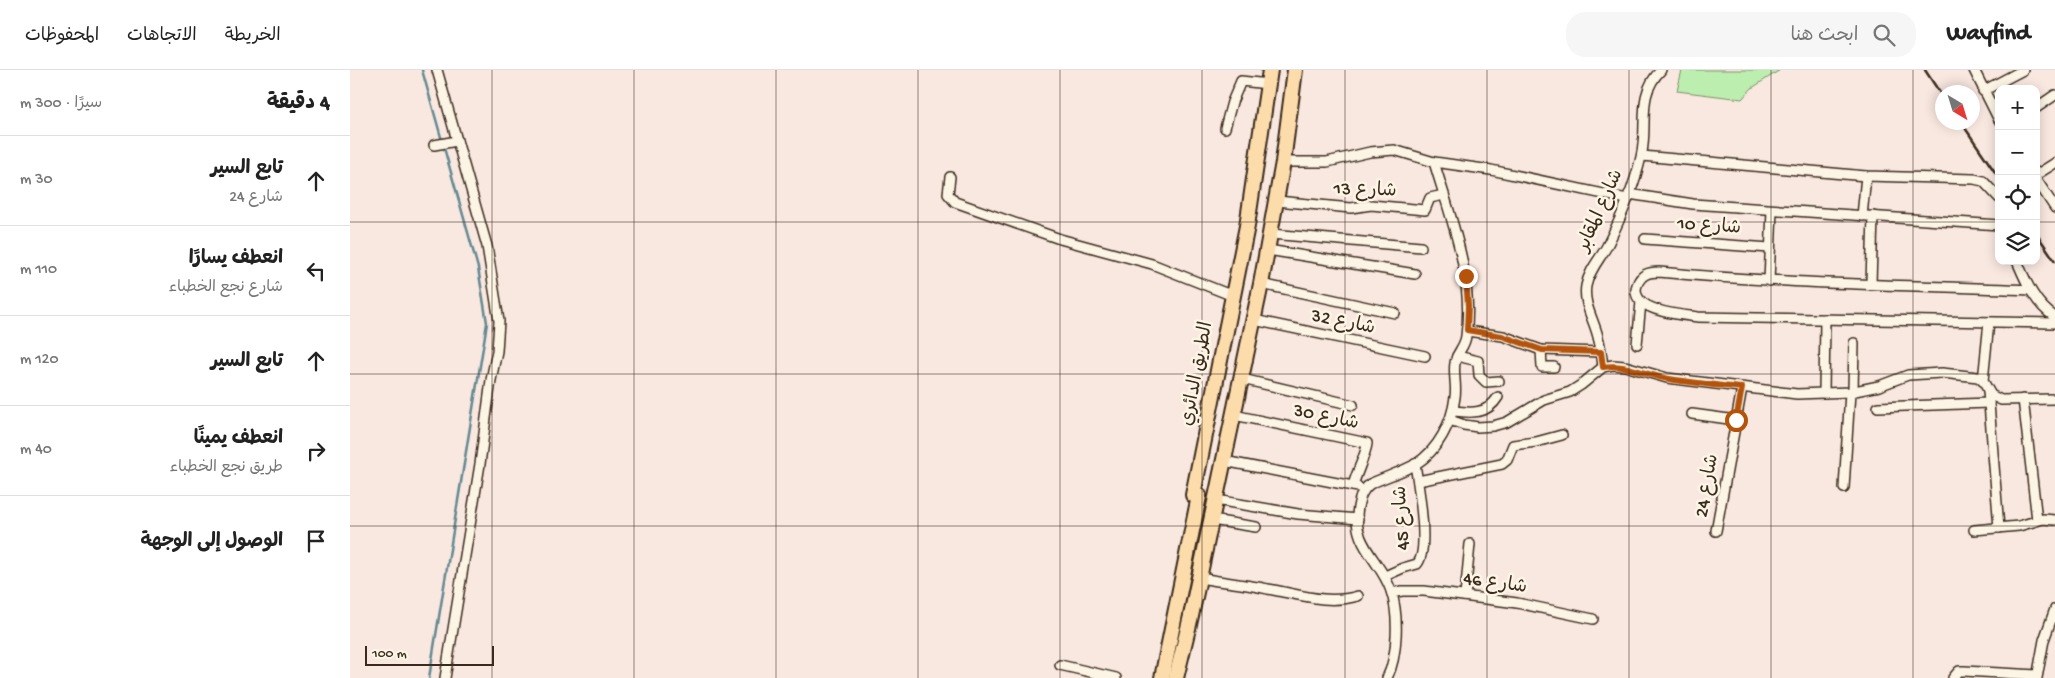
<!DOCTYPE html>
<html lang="ar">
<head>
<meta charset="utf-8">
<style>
	:root { --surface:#fff; --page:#f6f6f6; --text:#222; --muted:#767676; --line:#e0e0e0 }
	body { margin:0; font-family:"Gochi Hand","Playpen Sans Arabic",sans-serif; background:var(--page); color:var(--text); direction:rtl }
	.controls { position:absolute; right:15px; top:15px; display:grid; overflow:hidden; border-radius:10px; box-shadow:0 2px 12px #0003 }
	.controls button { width:45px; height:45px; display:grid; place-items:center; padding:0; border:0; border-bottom:1px solid var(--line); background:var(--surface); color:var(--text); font:25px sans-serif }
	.compass { position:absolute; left:1585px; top:15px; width:45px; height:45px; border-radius:50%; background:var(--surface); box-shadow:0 2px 12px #0003; rotate:142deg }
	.scale { position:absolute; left:15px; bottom:12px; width:129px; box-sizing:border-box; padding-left:5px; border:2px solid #3b2a1e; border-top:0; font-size:14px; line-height:18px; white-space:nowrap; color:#3b2a1e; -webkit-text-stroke:4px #fcf5e5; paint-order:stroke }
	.stop { position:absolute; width:15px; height:15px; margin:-11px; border:4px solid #b45309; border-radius:50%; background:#fff }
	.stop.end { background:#b45309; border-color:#fff; box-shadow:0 1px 5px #0008 }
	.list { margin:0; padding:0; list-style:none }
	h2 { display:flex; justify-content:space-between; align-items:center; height:65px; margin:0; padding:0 20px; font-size:21px }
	h2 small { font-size:16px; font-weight:400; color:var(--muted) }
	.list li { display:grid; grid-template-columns:32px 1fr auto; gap:15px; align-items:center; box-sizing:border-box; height:90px; padding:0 20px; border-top:1px solid var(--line) }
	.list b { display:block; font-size:19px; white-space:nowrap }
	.list p { margin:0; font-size:16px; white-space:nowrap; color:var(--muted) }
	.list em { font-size:16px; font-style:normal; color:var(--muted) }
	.icon { flex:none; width:28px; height:28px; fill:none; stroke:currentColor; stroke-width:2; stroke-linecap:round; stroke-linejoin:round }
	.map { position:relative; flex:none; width:1705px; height:608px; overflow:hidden; direction:ltr }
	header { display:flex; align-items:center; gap:30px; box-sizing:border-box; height:70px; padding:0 25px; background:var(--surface); border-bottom:1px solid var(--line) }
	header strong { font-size:24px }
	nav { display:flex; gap:28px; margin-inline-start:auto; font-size:18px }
	.search { width:350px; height:45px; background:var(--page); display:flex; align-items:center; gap:12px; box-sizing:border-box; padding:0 18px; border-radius:20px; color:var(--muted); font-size:19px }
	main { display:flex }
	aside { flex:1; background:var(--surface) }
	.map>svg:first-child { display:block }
	.green { fill:#bcefaf; stroke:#7c8c66 }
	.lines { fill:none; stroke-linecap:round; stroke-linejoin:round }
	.stream { stroke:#638891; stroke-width:2.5 }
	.street-casing { stroke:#3b2a1e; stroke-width:12 }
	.primary-casing { stroke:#3b2a1e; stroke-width:18 }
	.street { stroke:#fcf5e5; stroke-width:9 }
	.primary { stroke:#fddcac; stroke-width:14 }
	.rail { stroke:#3b2a1e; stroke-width:2.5 }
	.route { stroke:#b45309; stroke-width:6 }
	.grid { fill:none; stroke:#3b2a1e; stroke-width:1; stroke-opacity:0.55 }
	.labels { text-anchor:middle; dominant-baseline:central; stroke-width:5; stroke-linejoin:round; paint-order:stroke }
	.street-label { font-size:19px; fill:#3b2a1e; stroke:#fcf5e5 }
</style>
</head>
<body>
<header>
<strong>Wayfind</strong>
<div class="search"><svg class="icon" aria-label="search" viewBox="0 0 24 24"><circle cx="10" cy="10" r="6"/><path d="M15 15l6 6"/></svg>ابحث هنا</div>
<nav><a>الخريطة</a><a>الاتجاهات</a><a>المحفوظات</a></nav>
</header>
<main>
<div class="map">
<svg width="1705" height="608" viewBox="0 0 1705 608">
	<rect width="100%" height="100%" fill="#f9e8e0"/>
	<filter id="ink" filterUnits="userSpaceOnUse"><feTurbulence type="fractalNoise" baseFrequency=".02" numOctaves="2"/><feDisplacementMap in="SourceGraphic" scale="10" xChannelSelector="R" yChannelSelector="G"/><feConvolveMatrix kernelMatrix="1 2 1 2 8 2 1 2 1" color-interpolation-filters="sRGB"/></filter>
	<g filter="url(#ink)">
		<!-- green -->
		<polygon class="green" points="1332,0 1430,0 1402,18 1392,29 1327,21"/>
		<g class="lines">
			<!-- stream -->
			<polyline class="stream" points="72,0 128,198 137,253 79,608"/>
			<!-- street casing -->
			<g class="street-casing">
				<g id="street">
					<polyline points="87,0 137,176 149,251 147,281 141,310 130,394 95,608"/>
					<polyline points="1624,0 1649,50"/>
					<polyline points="1633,21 1673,0"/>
					<polyline points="1686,38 1705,25"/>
					<polyline points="875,58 882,32 891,11 918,14"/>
					<polyline points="84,75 107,71"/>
					<polyline points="1292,86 1516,106 1624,109 1633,111 1649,128"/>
					<polyline points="933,92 977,92 1020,82 1044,80 1084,92 1141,100 1277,129"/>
					<polyline points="1686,105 1705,93"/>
					<polyline points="600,107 598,124 605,132 710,169 802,194 883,226"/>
					<polyline points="1686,109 1705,138"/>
					<polyline points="1279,124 1343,134 1649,155"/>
					<polyline points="927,131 1001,138 1021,135 1075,140 1080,128 1094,125"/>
					<polyline points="1512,146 1516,106"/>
					<polyline points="921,164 1071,177"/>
					<polyline points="1295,169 1420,178"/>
					<polyline points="918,180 1065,204"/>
					<path d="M 1667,191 C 1676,212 1685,234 1705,247"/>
					<polyline points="1419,211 1422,140"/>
					<polyline points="1521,213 1523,146"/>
					<polyline points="911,214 1045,243"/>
					<path d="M 1680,220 C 1556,215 1432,214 1309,202 C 1299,202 1291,204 1287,215 C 1278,241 1331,245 1348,247 L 1705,253"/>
					<polyline points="904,250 1075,286"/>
					<polyline points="1117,261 1153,266 1191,280 1251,282"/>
					<polyline points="1287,274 1291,232"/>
					<polyline points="1191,280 1192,297 1204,297"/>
					<polyline points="1107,286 1128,291 1129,305 1136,312 1149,311"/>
					<path d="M 1253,297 C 1252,287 1251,277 1248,267 C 1244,250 1233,234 1236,216 C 1239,200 1250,189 1257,176 C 1271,148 1284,117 1291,87 C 1299,55 1285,26 1311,0"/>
					<polyline points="892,309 1003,335"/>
					<polyline points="1633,311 1639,252"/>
					<polyline points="1503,321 1504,273"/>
					<polyline points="1638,321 1649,458"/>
					<polyline points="1474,323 1475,249"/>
					<polyline points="1673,329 1687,450"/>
					<polyline points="1528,337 1639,333"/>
					<path d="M 1103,341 C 1121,343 1137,345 1148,327"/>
					<polyline points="1342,344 1386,350"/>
					<path d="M 884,345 L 1017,373 C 1018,379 1005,406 1003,416"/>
					<polyline points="1100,350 1114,355 1128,357 1143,356 1157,352 1194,330 1220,322 1231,315 1253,297 1263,295 1275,296 1317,308 1447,324 1500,322 1529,316 1558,305 1592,303 1628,307 1633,311 1641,325 1651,330 1705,329"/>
					<polyline points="874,391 1008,417"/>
					<polyline points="1068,411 1152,394 1157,390 1163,375 1186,372 1212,365"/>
					<polyline points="1494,418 1500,322"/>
					<polyline points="866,430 948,444 1008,449"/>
					<polyline points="862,450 906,457"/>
					<polyline points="1624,460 1669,456 1693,449 1705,450"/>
					<polyline points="1366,461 1392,318"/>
					<path d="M 1035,506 L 1053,498 L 1067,494 C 1080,481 1068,413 1065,394"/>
					<path d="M 849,508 C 872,512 895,514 918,519 C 949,524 976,535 1008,526"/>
					<polyline points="1042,523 1052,521 1074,521 1167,533 1243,549"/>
					<polyline points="1115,526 1120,474"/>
					<polyline points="710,595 766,608"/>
					<path d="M 1037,608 C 1048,586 1049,544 1041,521 C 1031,490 1001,475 1008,437 C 1010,427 1012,420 1020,414 C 1035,407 1052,402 1066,394 C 1088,380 1102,353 1105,327 C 1107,316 1103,304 1105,293 C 1106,283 1115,277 1116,266 C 1124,206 1101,149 1084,92"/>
					<polyline points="1603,608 1609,601 1614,601 1687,605"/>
					<polyline points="1687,608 1694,570 1705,539"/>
				</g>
			</g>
			<!-- primary casing -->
			<g class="primary-casing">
				<g id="primary">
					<polyline points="812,608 849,426 843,425 897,156 920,0"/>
					<polyline points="826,608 841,546 911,214 933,92 945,0"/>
				</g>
			</g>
			<!-- street -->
			<use href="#street" class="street"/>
			<!-- primary -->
			<use href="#primary" class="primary"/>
			<!-- rail -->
			<g class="rail">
				<polyline points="1575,0 1592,26"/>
				<polyline points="1611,52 1649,108"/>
				<polyline points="1686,163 1705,191"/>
			</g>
		</g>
	</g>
	<g class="lines" filter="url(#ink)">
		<!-- route -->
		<path class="route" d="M 1116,206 L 1118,236 L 1117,260 L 1152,266 L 1192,280 L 1251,282 L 1253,297 C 1274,293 1293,304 1314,308 C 1340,313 1366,315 1392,318 L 1386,350"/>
	</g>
	<!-- grid -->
	<path class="grid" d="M 142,0 L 142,608M 284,0 L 284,608M 426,0 L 426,608M 568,0 L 568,608M 710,0 L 710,608M 852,0 L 852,608M 995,0 L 995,608M 1137,0 L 1137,608M 1279,0 L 1279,608M 1421,0 L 1421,608M 1563,0 L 1563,608M 0,152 L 1649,152M 1686,152 L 1705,152M 0,304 L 1705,304M 0,456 L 1705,456"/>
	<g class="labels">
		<!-- street labels -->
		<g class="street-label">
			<text transform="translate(1015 121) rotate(2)">شارع 13</text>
			<text transform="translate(1251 141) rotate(-66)">شارع المقابر</text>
			<text transform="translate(1359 157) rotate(4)">شارع 10</text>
			<text transform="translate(993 253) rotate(12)">شارع 32</text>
			<text transform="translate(848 304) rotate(-79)">الطريق الدائري</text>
			<text transform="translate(976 348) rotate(12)">شارع 30</text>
			<text transform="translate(1358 416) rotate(-80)">شارع 24</text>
			<text transform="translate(1053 448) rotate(-93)">شارع 45</text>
			<text transform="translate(1145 514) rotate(8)">شارع 46</text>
		</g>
	</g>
</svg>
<div class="controls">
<button>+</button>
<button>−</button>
<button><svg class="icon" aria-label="locate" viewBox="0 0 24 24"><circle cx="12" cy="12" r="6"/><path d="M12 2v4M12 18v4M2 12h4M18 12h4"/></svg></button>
<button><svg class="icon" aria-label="layers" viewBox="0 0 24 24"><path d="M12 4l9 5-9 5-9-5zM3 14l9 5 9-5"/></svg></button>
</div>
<svg class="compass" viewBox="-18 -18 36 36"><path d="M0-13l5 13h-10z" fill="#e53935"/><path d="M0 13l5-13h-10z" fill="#767676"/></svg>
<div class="scale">100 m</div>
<div class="stop" style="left:1386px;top:350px"></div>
<div class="stop end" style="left:1116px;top:206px"></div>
</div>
<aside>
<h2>4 دقيقة<small>سيرًا · 300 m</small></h2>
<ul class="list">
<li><svg class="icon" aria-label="ahead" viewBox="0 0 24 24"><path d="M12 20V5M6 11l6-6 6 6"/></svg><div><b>تابع السير</b><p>شارع 24</p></div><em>30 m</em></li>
<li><svg class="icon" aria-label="left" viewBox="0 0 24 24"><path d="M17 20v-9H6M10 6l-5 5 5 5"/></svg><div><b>انعطف يسارًا</b><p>شارع نجع الخطباء</p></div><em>110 m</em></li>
<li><svg class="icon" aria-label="ahead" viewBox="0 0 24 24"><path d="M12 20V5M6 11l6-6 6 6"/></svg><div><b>تابع السير</b></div><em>120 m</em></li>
<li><svg class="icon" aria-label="right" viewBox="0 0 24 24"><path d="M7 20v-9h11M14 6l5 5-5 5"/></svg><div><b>انعطف يمينًا</b><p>طريق نجع الخطباء</p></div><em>40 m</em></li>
<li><svg class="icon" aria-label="arrive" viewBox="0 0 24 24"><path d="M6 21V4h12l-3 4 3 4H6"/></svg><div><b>الوصول إلى الوجهة</b></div></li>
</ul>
</aside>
</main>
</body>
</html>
